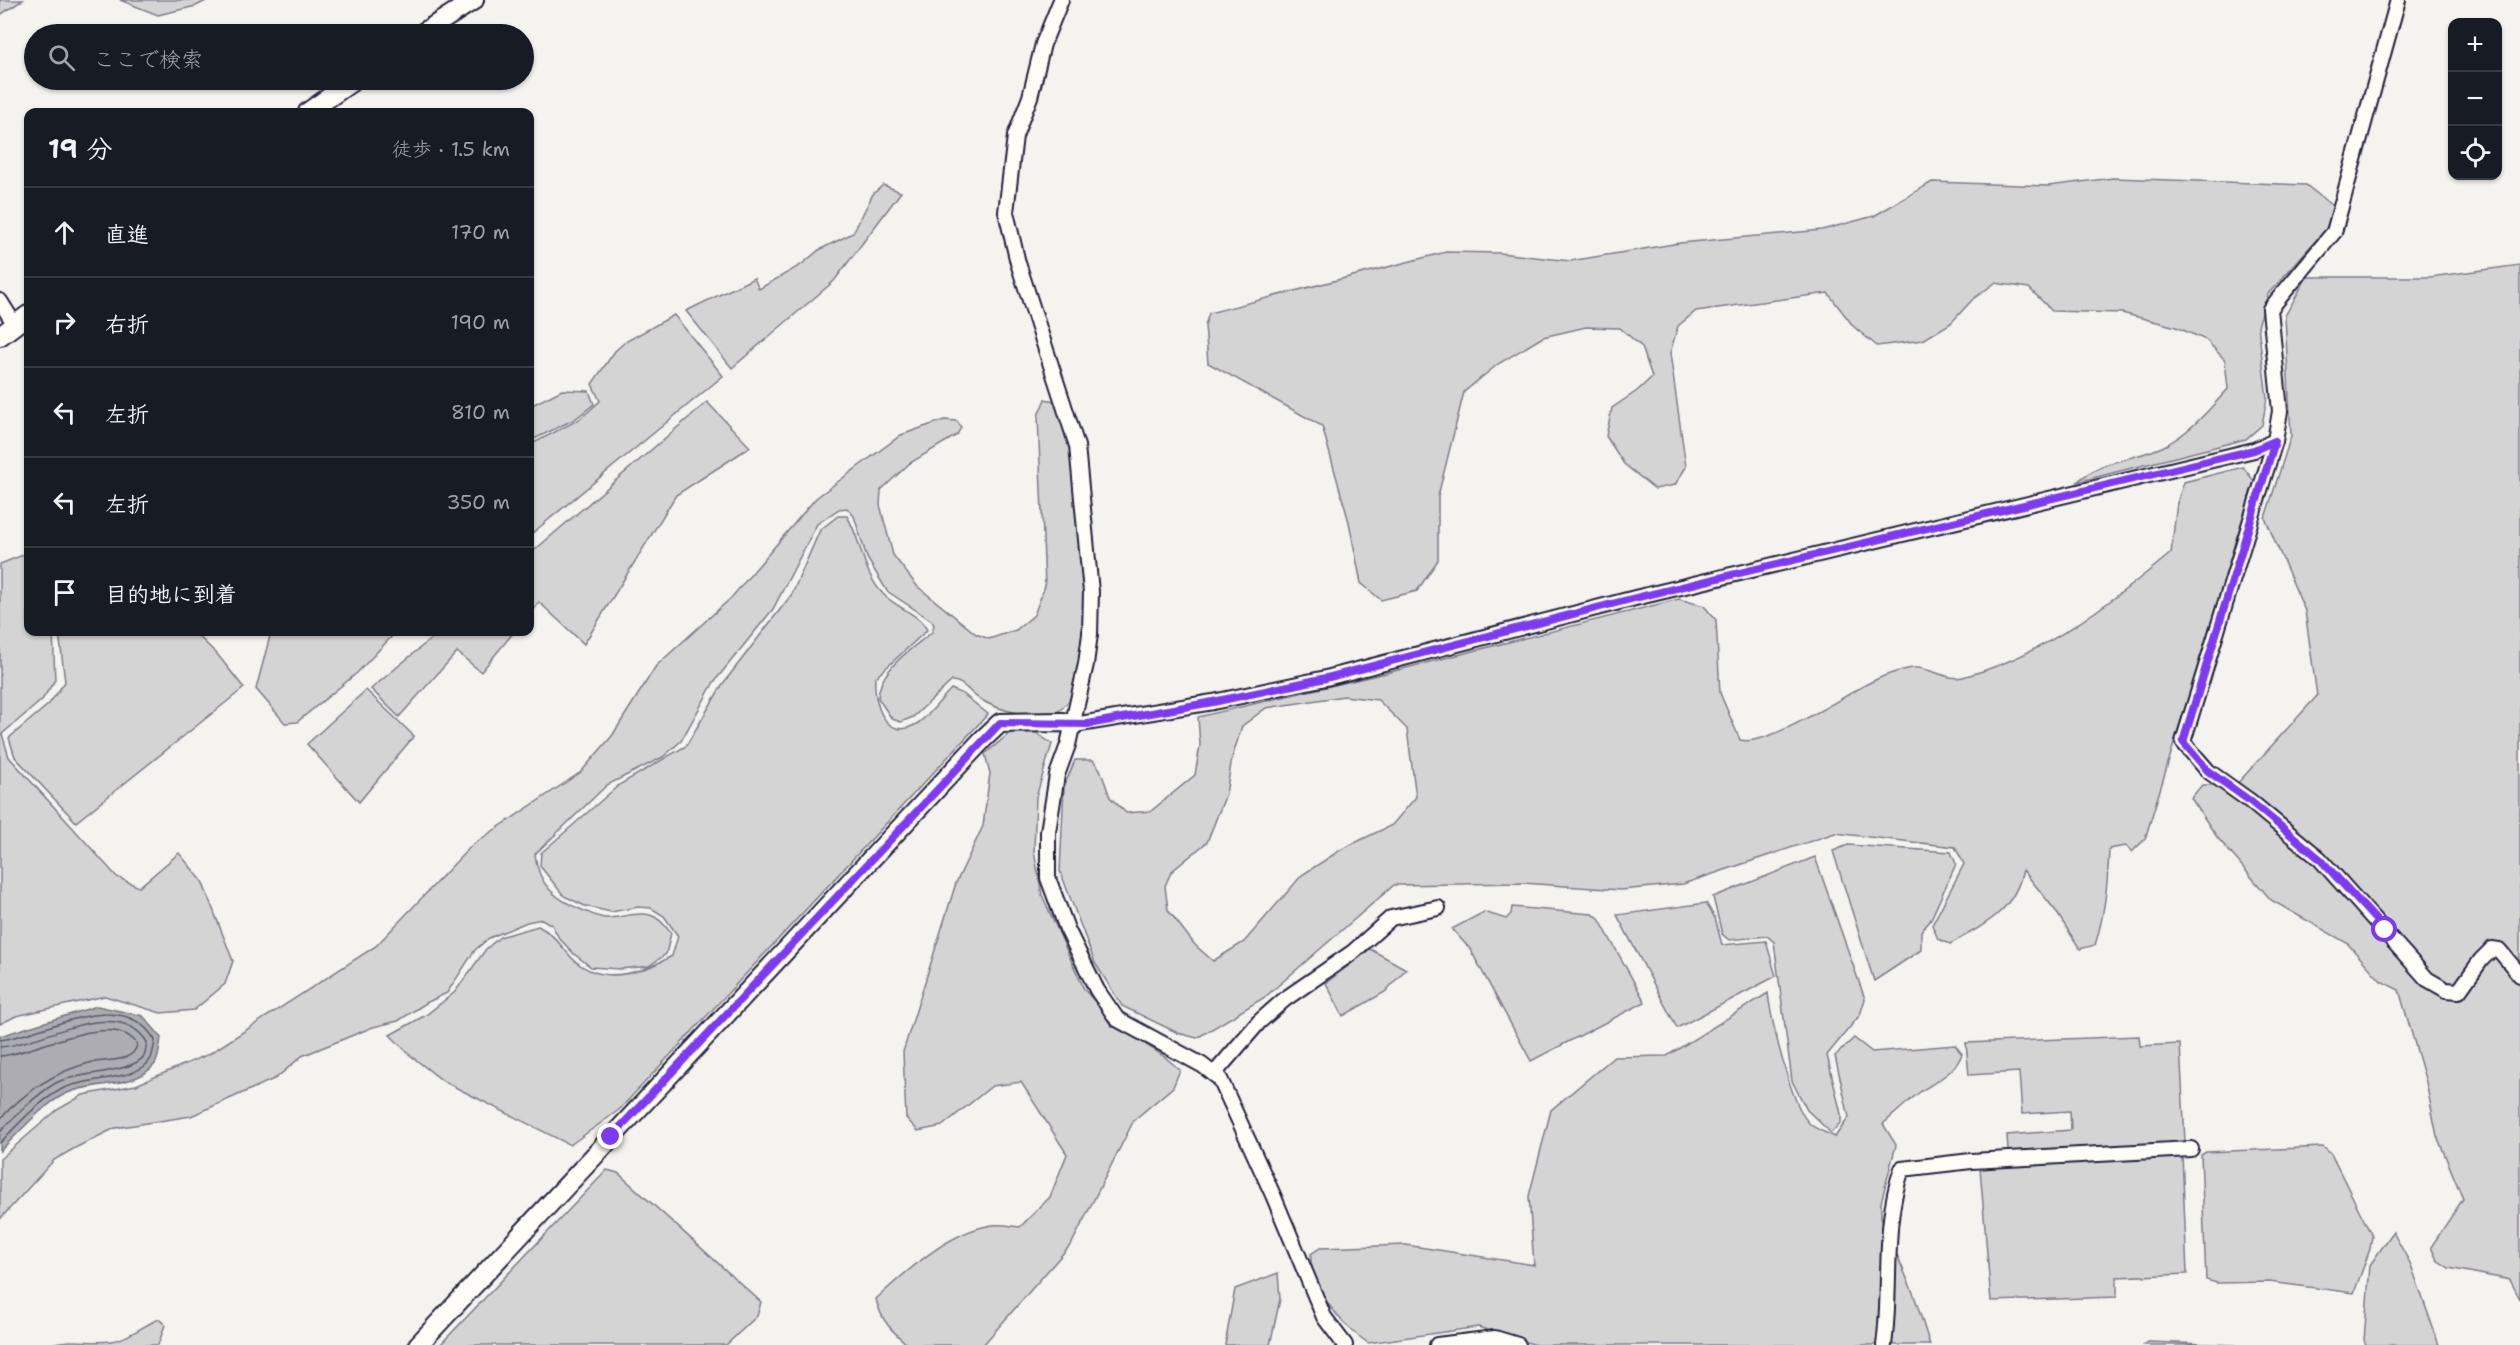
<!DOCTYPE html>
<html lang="ja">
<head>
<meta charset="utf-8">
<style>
	:root { --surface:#171b24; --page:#20242c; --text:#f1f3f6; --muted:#9ea1a6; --line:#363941 }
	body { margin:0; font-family:"Shantell Sans","Klee One",sans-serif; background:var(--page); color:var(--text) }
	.controls { position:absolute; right:18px; top:18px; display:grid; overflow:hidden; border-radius:12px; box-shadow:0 2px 4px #0004 }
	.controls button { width:54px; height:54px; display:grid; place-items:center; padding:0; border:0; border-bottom:2px solid var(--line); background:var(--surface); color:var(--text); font:30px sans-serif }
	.stop { position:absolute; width:18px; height:18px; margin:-14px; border:4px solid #7c3aed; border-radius:50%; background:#fff }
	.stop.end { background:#7c3aed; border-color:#fff; box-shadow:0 2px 6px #0008 }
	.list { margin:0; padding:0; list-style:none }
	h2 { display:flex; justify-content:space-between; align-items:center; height:78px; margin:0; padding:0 24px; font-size:26px }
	h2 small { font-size:20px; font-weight:400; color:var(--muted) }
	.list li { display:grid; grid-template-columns:39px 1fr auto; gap:18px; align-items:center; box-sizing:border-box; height:90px; padding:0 24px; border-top:2px solid var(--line) }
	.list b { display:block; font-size:22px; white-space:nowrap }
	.list em { font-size:20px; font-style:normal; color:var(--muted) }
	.icon { flex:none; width:33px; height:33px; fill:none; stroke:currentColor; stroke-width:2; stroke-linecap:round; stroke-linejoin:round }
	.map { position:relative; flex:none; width:2520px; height:1345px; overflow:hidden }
	.search { position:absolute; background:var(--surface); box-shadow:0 2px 4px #0004; left:24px; top:24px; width:510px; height:66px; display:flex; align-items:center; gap:15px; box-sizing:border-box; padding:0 21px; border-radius:33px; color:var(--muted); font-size:22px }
	.panel { position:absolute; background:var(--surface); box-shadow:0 2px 4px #0004; left:24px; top:108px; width:510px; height:528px; border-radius:12px }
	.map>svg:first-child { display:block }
	.green { fill:#d5d4d5; stroke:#7c7b88; stroke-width:1.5; fill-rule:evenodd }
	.water { fill:#acacb2; stroke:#757582; stroke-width:1.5 }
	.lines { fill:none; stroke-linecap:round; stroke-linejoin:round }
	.shore { stroke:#59596b; stroke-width:1.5 }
	.street-casing { stroke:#22223b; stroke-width:18 }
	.secondary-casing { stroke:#22223b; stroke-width:22 }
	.street { stroke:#fdfcf7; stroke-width:14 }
	.secondary { stroke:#fdfcf7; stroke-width:18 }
	.route { stroke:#7c3aed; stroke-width:8 }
</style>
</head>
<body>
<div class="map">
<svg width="2520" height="1345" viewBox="0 0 2520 1345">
	<rect width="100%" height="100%" fill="#f4f3ef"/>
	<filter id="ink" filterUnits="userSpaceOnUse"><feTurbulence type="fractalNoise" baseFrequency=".0167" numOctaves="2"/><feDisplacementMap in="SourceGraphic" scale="12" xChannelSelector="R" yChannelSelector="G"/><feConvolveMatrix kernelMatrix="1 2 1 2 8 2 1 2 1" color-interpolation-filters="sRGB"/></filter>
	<g filter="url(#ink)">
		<!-- green -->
		<g class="green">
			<polygon points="0,0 23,0 0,15"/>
			<polygon points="120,0 208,0 196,6 158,15"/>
			<path d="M 2113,178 L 2306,185 L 2335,208 L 2326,229 L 2268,294 L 2258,326 L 2267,398 L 2262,425 L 2246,439 L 2077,482 C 2103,459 2131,461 2162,447 C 2188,435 2209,410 2228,389 L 2225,360 L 2206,340 L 2176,327 L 2122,313 L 2052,311 L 2029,288 L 1995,283 L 1973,299 L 1951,323 L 1923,340 L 1877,346 L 1854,327 L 1828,293 L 1696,311 L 1678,326 L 1670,353 L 1686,467 L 1675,485 L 1655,489 L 1624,464 L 1606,436 L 1612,408 L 1637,391 L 1652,377 L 1642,347 L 1620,328 L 1586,327 L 1543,337 L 1498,364 L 1464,392 L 1438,496 L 1438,560 L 1417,591 L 1381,600 L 1361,583 L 1349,522 L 1322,426 L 1208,363 L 1205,325 L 1209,313 L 1446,252 L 1500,253 L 1570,261 L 1680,243 L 1822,230 L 1874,216 L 1932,182 L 2048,186 Z"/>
			<polygon points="883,185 901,192 834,281 732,368 686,311 754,278 759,289 801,265 819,250 853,233 873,194"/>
			<polygon points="2520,265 2520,1299 2510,1280 2449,1268 2437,1260 2431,1247 2463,1199 2437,1136 2426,1082 2399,990 2381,981 2347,943 2271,900 2217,837 2191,798 2202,785 2236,785 2317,696 2305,611 2265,518 2291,436 2285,316 2307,277 2430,277"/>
			<polygon points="674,315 723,376 530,535 530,445 580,419 600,401 592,384 615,351 625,342"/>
			<polygon points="562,390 589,391 594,404 575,419 530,441 530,406"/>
			<path d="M 1045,399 C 1047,400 1052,400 1054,401 C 1084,422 1091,654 1076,689 C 1072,697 1066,705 1059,711 C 1034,719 1000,712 978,698 C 969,692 963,681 952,681 L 913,717 L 901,722 L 892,719 L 878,698 C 879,669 912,649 932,632 L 934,625 L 932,621 L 887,591 L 867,558 L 854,516 L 847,508 L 839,509 L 817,524 L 773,609 L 714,682 L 681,741 L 663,757 L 607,785 L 535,854 C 538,885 555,899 582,910 C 589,913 597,917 604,918 C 619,919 636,911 650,915 C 659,917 665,926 671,933 L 666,954 L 649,966 L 620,969 L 591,967 L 574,954 L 559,938 L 552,925 L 542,919 L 527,922 L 489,938 L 475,950 L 447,993 L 426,1003 L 398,1021 L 373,1027 L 302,1056 L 276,1078 L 191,1116 L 115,1128 L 75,1148 L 54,1160 L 0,1219 L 0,1159 L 57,1110 L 83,1095 L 136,1085 L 209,1054 L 376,946 L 472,845 L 581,772 L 612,736 L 656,666 L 731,598 L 816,498 L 901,435 L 944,420 L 957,421 L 961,427 L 957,435 L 910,463 L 881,490 L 880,505 L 893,555 L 917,586 L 976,634 L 989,639 L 1016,630 L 1034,615 L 1045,586 L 1038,416 Z"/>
			<polygon points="707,402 750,447 676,495 584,644 539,602 530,613 530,554"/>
			<path d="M 2243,467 L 2254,481 L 2145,839 L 2132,852 L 2126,846 L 2109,849 C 2108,882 2105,914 2095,945 L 2080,949 L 2055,910 L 2023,870 C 2014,911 1986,924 1950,944 L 1938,939 L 1932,925 L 1964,864 L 1955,847 L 1835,833 L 1683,884 L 1621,890 L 1523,883 L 1394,885 L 1265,997 L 1197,1038 L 1178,1033 L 1122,1006 L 1095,963 L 1060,871 L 1064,787 L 1075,760 L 1093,760 L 1100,769 L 1110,797 L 1126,813 L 1151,811 L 1195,775 L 1200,745 L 1198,717 L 1386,673 L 1679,599 L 1704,606 L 1716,620 L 1720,693 L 1740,740 C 1767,748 1847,693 1875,680 C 1885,675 1903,669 1914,668 C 1930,667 1947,681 1963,677 C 2043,656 2108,605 2171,553 L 2177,503 L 2184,482 ZM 1344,696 L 1378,700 L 1407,729 L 1416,797 L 1392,825 L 1342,849 L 1302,875 L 1244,942 L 1213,961 L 1195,945 L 1168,910 L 1165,886 L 1171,872 L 1207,842 L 1226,794 L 1232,758 L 1242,726 L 1266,708 Z"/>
			<path d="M 838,516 L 847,516 C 862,541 862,573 884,595 C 897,608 920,614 927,630 L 875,678 C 873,702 885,744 918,723 C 930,715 941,699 951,689 L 963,694 L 988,714 L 619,1110 L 570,1145 L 443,1081 L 410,1055 L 390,1035 L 426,1015 L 455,992 L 486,949 L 500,937 L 538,926 C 554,934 560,945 572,958 C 601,987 640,974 672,956 L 678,936 L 664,916 L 651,908 L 638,907 L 611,912 L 585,906 L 564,896 L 540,866 L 541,853 L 619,785 L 686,746 L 722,685 L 792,594 L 820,530 Z"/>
			<polygon points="28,553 28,632 53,632 55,680 42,700 2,734 9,757 117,877 139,887 179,853 202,881 233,961 225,984 194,1010 161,1013 105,996 16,1016 0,1024 0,564"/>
			<polygon points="59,632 194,632 217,654 244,688 76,822 15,757 9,738 49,704 65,682"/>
			<polygon points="271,632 396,632 357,673 297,722 285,723 256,689"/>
			<polygon points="439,632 514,632 481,672 457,652 399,717 371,689"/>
			<polygon points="366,690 414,736 359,802 307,744"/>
			<path d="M 1031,729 L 1052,744 L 1036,797 L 1034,851 L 1042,895 L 1084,989 L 1113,1023 L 1165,1057 L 1180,1070 L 1173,1087 L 1134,1120 L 1072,1243 L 983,1345 L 908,1345 C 892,1331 881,1321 876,1299 C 908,1270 948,1232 992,1225 C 1001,1224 1011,1226 1020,1227 L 1050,1197 L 1067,1154 L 1021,1082 L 992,1086 L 942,1126 L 918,1131 L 906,1118 L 903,1052 L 956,883 L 983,826 L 990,773 L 985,754 L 1010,733 Z"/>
			<polygon points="1848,845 1951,852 1956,864 1930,921 1921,931 1921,950 1874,981 1833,851"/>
			<polygon points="1815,857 1865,999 1860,1015 1827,1055 1841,1114 1841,1122 1831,1133 1807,1110 1792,1081 1774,942 1767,936 1729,940 1722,934 1713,897"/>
			<polygon points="1706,903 1715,918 1722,945 1766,941 1776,976 1677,1028 1617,915"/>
			<polygon points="1512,907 1592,914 1598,917 1645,1002 1531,1061 1470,949 1452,929 1484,912 1506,919 1511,914"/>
			<polygon points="1370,949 1406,969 1385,992 1343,1016 1326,983"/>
			<path d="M 1768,993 C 1771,1019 1791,1107 1810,1124 C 1817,1130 1827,1133 1835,1137 L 1849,1117 L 1835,1056 L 1854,1038 L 1872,1052 L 1955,1045 L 1962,1054 C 1955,1073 1936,1081 1920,1092 C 1907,1102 1895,1114 1883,1124 L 1896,1145 L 1881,1202 L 1881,1217 L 1914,1295 L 1930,1345 L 1536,1345 L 1478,1327 L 1368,1343 C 1341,1325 1309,1287 1311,1254 L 1320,1248 L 1406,1245 L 1534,1265 L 1529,1196 L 1551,1110 L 1614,1057 L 1667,1056 Z"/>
			<polygon points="2139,1036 2140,1046 2180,1044 2185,1142 2008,1151 2007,1135 2071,1130 2070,1111 2022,1114 2019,1072 1969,1075 1966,1043"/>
			<polygon points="2323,1147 2331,1154 2372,1236 2370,1249 2354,1293 2269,1282 2217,1283 2206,1280 2201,1155 2206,1152"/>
			<polygon points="2182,1154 2187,1274 2117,1277 2117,1297 1991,1301 1980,1168"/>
			<polygon points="607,1170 618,1173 761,1302 757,1316 726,1345 440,1345"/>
			<polygon points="2393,1232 2411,1265 2439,1345 2366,1345 2364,1340 2370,1265"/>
			<polygon points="1278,1273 1280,1299 1270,1345 1225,1345 1235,1289"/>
			<path d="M 159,1319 L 165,1325 L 158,1345 L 49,1345 C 69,1337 89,1344 111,1341 C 128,1339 144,1325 159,1319 Z"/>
			<polygon points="2148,1342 2236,1345 2144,1345"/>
		</g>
		<!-- water -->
		<path class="water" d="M 97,1006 L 143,1016 L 161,1037 C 160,1045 159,1058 155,1064 C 134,1090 93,1080 65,1094 C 40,1107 20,1132 0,1151 L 0,1036 Z"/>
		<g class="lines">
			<!-- shore -->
			<g class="shore">
				<path d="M 0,1040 C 46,1035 121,984 155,1040 C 154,1046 153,1053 151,1058 C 141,1081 85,1077 62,1089 C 39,1101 18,1124 0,1143"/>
				<path d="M 0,1047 C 40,1045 117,994 147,1042 C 146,1046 146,1052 144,1056 C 134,1072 80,1073 60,1081 C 40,1090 15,1116 0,1132"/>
				<path d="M 0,1056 C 32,1055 113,1008 137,1044 C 134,1064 105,1059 89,1063 C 54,1072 25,1092 0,1119"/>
			</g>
			<!-- street casing -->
			<g class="street-casing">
				<g id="street">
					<polyline points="1061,0 1043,44 1030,97 1015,136 1006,212 1018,263 1077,446 1091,592 1090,634 1086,664 1068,745 1057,775 1048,832 1048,878 1067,929 1097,990 1117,1019 1202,1065 1220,1079 1273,1195 1324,1317 1345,1345"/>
					<polyline points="2398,0 2334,232 2270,309 2280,411 2275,441 2183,742 2208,771 2250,801 2320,859 2427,979 2446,990 2459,991 2481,960 2492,949 2499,950 2520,975"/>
					<polyline points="0,301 15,325"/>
					<polyline points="1074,725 1213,702 1326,678 1635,598 2254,450 2275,441"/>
					<polyline points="1214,1074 1259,1022 1285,999 1353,952 1391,918 1438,908"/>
					<polyline points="1437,1345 1495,1338 1518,1345"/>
					<path d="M 1884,1345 C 1892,1287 1882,1224 1902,1169 L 1971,1161 L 2191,1149"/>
				</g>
			</g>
			<!-- secondary casing -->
			<g class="secondary-casing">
				<g id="secondary">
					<polyline points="421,34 474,0"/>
					<polyline points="308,112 354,80"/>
					<polyline points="0,336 28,315"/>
					<polyline points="418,1345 983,739 1000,723 1063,722 1074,725"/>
				</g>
			</g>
			<!-- street -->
			<use href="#street" class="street"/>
			<!-- secondary -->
			<use href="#secondary" class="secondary"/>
		</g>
	</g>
	<g class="lines" filter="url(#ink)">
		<!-- route -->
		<polyline class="route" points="611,1137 1000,723 1088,724 1213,702 1326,678 1635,598 2254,450 2275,441 2183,742 2208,771 2250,801 2320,859 2385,930"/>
	</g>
</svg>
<div class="controls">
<button>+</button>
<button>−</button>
<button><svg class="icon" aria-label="locate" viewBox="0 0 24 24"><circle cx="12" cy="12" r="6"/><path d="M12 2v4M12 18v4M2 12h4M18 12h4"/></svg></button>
</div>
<div class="stop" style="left:2385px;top:930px"></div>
<div class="stop end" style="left:611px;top:1137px"></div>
<div class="search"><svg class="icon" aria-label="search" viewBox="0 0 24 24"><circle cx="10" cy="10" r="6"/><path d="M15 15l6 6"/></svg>ここで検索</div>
<section class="panel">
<h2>19 分<small>徒歩 · 1.5 km</small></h2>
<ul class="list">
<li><svg class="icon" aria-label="ahead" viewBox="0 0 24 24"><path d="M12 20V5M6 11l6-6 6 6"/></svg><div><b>直進</b></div><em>170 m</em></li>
<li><svg class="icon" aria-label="right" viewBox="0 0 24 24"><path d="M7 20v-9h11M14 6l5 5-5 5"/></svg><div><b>右折</b></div><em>190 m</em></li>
<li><svg class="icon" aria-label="left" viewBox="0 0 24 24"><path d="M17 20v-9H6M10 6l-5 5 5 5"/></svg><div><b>左折</b></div><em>810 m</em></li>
<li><svg class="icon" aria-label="left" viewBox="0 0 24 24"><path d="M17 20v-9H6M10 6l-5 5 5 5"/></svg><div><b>左折</b></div><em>350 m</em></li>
<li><svg class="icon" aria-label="arrive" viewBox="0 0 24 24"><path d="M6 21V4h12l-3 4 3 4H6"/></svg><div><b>目的地に到着</b></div></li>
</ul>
</section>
</div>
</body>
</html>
